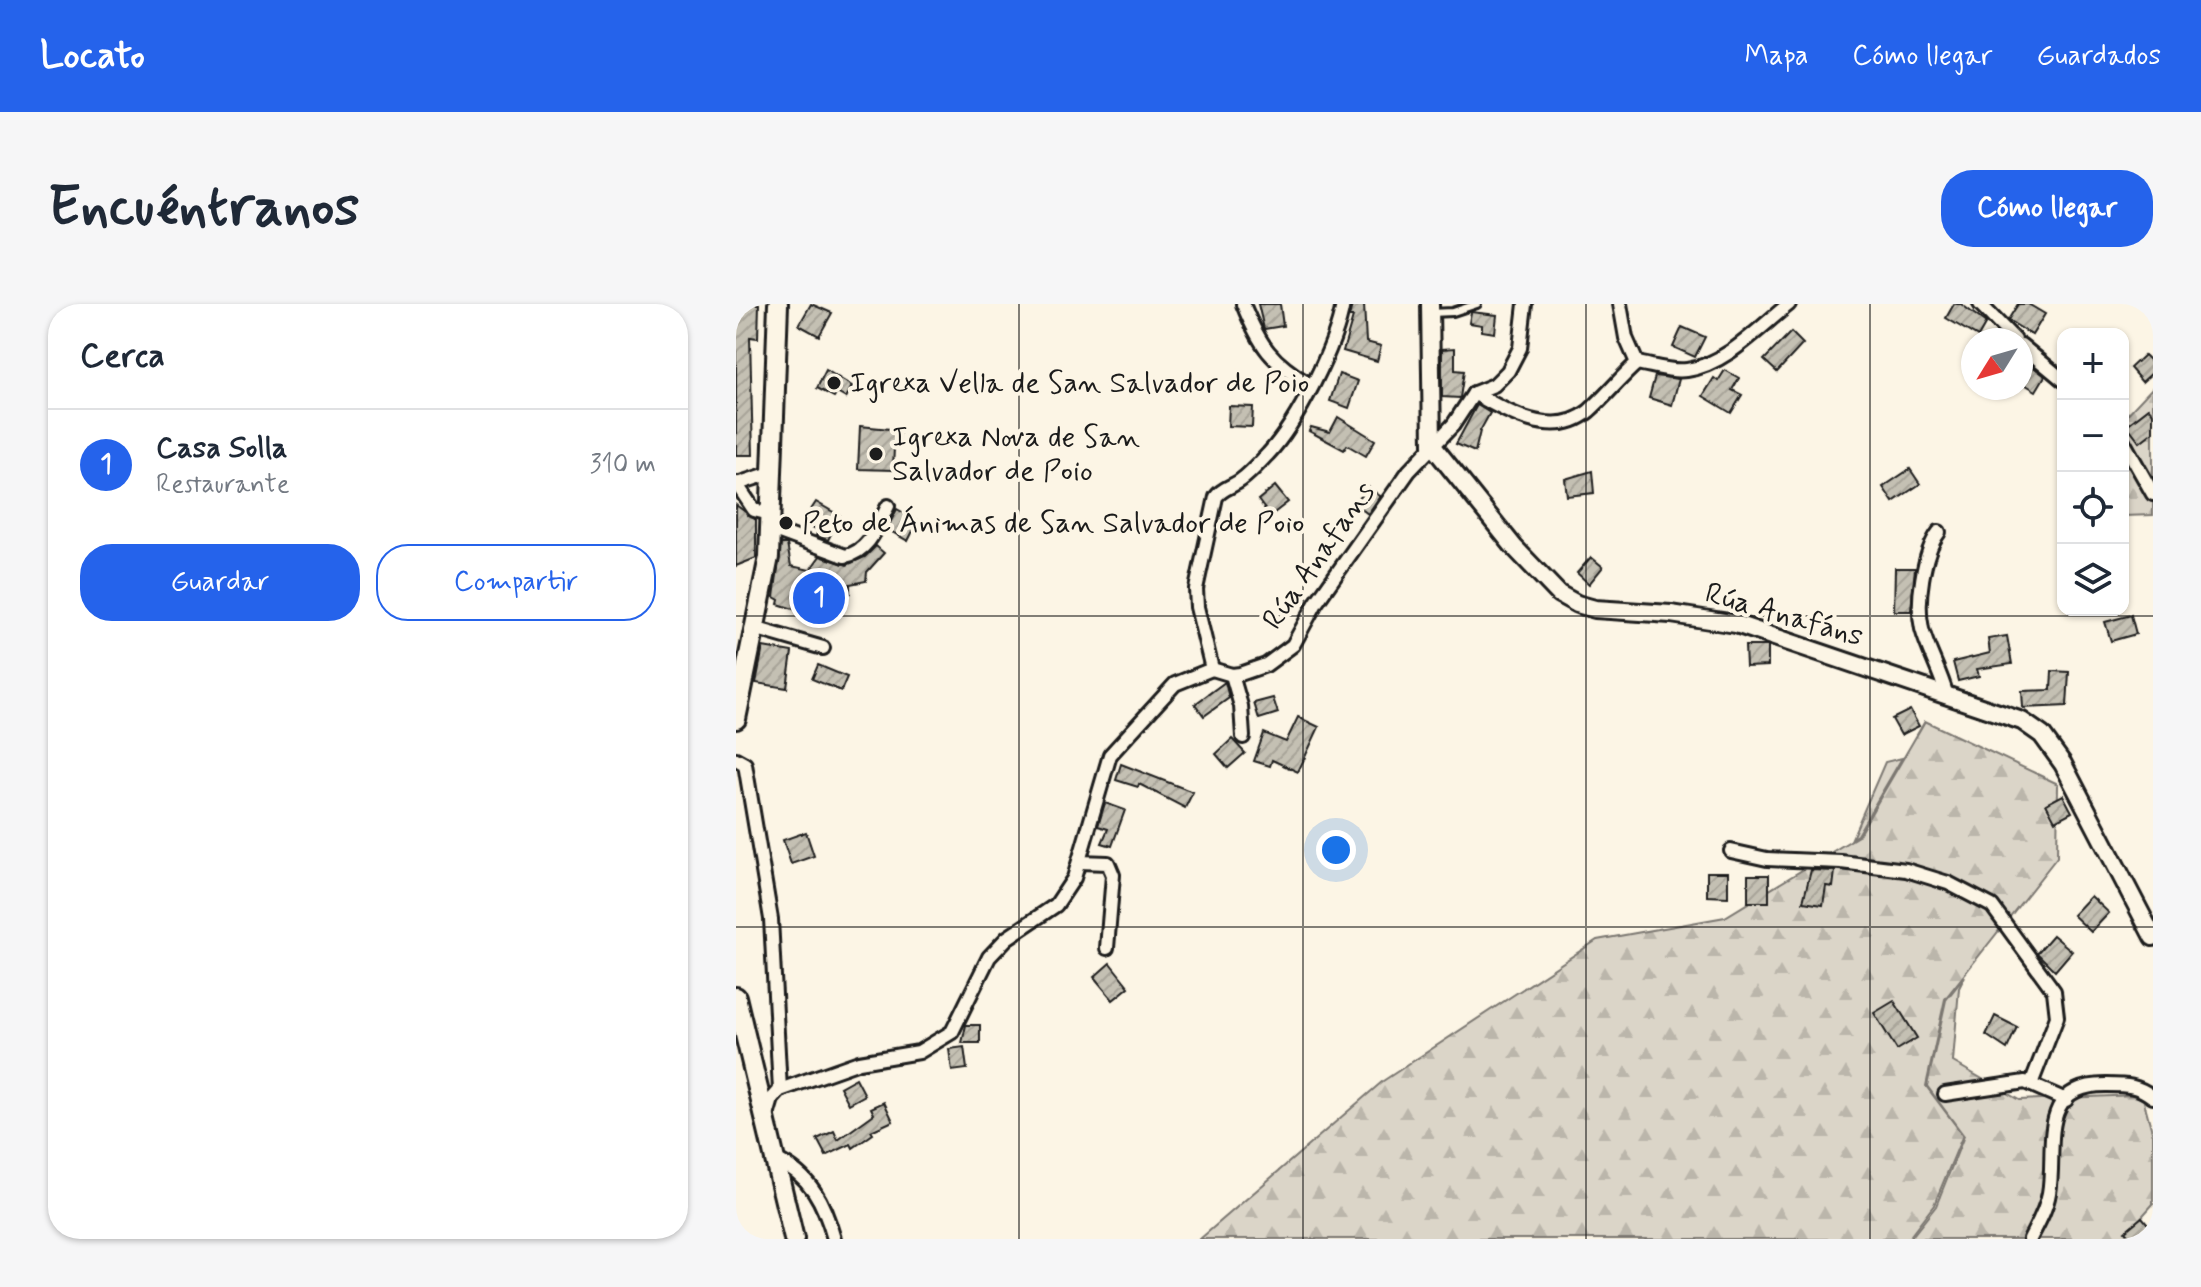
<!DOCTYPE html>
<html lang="es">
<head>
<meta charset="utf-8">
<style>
	:root { --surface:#fff; --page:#f6f6f7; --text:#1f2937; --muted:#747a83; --line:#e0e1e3; --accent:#2563eb }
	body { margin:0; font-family:Mynerve,sans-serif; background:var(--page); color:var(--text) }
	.controls { position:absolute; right:24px; top:24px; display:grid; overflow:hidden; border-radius:16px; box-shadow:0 2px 6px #0004 }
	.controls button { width:72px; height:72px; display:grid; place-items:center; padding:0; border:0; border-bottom:2px solid var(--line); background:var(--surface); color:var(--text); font:40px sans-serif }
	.compass { position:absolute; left:1225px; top:24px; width:72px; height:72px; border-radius:50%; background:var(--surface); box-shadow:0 2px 6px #0004; rotate:233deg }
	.you { position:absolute; left:600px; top:546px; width:28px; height:28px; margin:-20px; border:6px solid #fff; border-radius:50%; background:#1a73e8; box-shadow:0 0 0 12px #1a73e833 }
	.badge { display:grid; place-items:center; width:52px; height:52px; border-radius:50%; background:var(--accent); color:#fff; font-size:26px; font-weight:700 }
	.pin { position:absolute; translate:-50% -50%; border:4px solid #fff; box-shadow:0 2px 8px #0006 }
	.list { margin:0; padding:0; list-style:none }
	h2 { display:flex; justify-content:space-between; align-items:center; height:104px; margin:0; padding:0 32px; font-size:34px }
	h2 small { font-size:26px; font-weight:400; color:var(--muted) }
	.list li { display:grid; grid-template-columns:52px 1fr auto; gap:24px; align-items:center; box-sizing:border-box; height:112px; padding:0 32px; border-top:2px solid var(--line) }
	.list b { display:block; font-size:30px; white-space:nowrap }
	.list p { margin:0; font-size:26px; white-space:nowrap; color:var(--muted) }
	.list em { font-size:26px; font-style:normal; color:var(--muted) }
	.actions { display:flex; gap:16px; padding:24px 32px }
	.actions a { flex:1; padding:18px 0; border:2px solid var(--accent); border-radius:32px; text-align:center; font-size:28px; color:var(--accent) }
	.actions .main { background:var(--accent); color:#fff }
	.icon { flex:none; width:44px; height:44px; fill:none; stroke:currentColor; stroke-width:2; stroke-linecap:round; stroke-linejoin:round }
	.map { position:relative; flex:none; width:1417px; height:935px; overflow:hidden; border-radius:32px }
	header { display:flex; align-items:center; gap:48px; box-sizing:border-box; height:112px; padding:0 40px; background:var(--accent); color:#fff }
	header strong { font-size:38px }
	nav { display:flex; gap:44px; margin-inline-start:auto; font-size:28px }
	.intro { display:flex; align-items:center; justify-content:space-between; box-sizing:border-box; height:192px; padding:0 48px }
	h1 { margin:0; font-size:56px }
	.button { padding:20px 36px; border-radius:32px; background:var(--accent); color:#fff; font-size:28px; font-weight:700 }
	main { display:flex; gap:48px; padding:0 48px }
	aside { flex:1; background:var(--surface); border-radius:32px; box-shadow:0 2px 6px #0004 }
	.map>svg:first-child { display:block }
	.forest { fill:url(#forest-firs); stroke:#7c7872; stroke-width:2 }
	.building { fill:url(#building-hatch); stroke:#1c1c1c; stroke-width:2 }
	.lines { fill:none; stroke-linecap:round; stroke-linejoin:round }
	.service-casing { stroke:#1c1c1c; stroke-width:12 }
	.minor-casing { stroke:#1c1c1c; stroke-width:18 }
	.tertiary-casing { stroke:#1c1c1c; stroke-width:22 }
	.secondary-casing { stroke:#1c1c1c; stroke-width:24 }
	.service { stroke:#fcf5e5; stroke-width:6 }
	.minor { stroke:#fcf5e5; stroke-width:12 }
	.tertiary { stroke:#fcf5e5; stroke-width:16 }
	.secondary { stroke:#fcf5e5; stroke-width:18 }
	.grid { fill:none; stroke:#1c1c1c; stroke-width:2; stroke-opacity:0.55 }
	.poi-dot { fill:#1c1c1c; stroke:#fcf5e5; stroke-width:3 }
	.labels { text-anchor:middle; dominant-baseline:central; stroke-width:8; stroke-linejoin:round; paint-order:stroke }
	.poi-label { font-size:30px; fill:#1c1c1c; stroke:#fcf5e5; text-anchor:start }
	.street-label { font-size:30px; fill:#1c1c1c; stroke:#fcf5e5 }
</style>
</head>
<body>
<header>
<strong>Locato</strong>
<nav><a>Mapa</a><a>Cómo llegar</a><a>Guardados</a></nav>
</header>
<div class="intro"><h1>Encuéntranos</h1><a class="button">Cómo llegar</a></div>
<main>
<aside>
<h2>Cerca<small></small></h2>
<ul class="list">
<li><span class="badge">1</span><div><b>Casa Solla</b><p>Restaurante</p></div><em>310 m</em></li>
</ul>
<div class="actions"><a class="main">Guardar</a><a>Compartir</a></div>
</aside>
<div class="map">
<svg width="1417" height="935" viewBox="0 0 1417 935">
	<defs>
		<pattern id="forest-firs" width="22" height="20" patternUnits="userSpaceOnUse" patternTransform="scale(2)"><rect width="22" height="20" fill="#dbd5c8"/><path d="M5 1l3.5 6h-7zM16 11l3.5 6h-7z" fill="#bbb6ab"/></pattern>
		<pattern id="building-hatch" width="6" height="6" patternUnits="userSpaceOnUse" patternTransform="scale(2)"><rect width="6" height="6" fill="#c4c0b3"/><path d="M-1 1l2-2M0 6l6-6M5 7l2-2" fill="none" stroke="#a8a499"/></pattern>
	</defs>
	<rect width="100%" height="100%" fill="#fcf5e5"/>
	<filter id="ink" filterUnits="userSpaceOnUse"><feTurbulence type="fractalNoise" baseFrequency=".0125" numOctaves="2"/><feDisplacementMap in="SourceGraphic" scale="16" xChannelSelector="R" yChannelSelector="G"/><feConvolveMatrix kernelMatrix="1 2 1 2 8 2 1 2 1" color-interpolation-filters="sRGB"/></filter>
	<g filter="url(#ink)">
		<!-- forest -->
		<g class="forest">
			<polygon points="1417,83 1417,211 1387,212 1387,115"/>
			<polygon points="1189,417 1322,480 1321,553 1209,695 1190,782 1227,831 1198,901 1172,935 464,935 647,777 861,636 989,613 1122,532"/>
			<polygon points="1166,454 1121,531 1116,534 1149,458"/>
			<polygon points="1229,672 1223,684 1217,758 1283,796 1400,791 1407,794 1417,831 1417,900 1386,935 1174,935 1200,902 1228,832 1191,782 1210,696"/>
		</g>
		<!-- building -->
		<g class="building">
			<polygon points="0,0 23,0 22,34 14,33 17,151 0,151"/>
			<polygon points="75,0 96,9 83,32 63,21"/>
			<polygon points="522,0 544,0 547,22 528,25"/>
			<polygon points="628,0 630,38 645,42 641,57 607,47 617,13 613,13 616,1"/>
			<polygon points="1218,0 1225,0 1250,19 1242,33 1210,14"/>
			<polygon points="1282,0 1292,0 1309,10 1296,31 1272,16"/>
			<polygon points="735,8 761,11 759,29 746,27 746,21 733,19"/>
			<polygon points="946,23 969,33 959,53 937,43"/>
			<polygon points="1055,28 1067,40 1041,68 1028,56"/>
			<polygon points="719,44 719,66 728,67 724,94 706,93 706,45"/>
			<polygon points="1408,51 1417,60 1417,68 1406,78 1394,64"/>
			<polygon points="1291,58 1309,72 1300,87 1285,78 1285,67"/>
			<polygon points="90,66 116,82 110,94 101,89 98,93 81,84"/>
			<polygon points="989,66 1003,74 996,86 1006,91 995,109 967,92 978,74 982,77"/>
			<polygon points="603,70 622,77 613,104 594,97"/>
			<polygon points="919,72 943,75 936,101 913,94"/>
			<polygon points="741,101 754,109 744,127 739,148 720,140"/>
			<polygon points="493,102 517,103 516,123 492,122"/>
			<polygon points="1413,104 1417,109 1417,128 1404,138 1391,121"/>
			<polygon points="602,113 639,136 630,152 611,141 608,146 573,127 575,123 594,128"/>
			<polygon points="124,122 164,126 163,143 158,143 157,166 122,165"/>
			<polygon points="1174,165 1184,180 1157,198 1147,183"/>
			<polygon points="856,167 858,189 831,192 829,175"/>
			<polygon points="539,182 552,198 534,212 522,196"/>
			<polygon points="632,183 644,192 632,210 619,200"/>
			<polygon points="80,198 104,212 92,236 80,232 82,226 67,218"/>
			<polygon points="0,201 20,216 20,254 0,262"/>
			<polygon points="161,205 182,217 172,237 151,225"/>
			<polygon points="45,240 51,240 55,262 74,266 84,252 111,261 129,253 140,242 148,249 131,268 130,277 114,280 114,289 92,299 80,299 73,310 42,300 43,296 38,293"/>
			<polygon points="855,253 867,263 853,280 841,269"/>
			<polygon points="1159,264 1179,264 1175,307 1158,307"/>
			<polygon points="1395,311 1400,330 1375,337 1369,318"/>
			<polygon points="1271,332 1276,360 1241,365 1243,372 1222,377 1217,358 1254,349 1252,335"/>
			<polygon points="1009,342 1032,342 1032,362 1010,363"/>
			<polygon points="27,343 56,348 51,384 20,379"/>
			<polygon points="82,361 111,373 105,387 76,375"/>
			<polygon points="1316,367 1333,368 1331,402 1287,404 1286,387 1315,386"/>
			<polygon points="489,378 493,394 468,412 459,400"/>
			<polygon points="537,394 542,409 523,415 518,399"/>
			<polygon points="1174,406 1183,422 1165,431 1156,415"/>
			<polygon points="562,413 583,423 562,468 536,456 534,462 518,457 528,429 550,438"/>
			<polygon points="496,435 509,449 492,464 480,450"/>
			<polygon points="385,460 457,488 449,504 403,480 402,483 380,476"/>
			<polygon points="1327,491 1336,508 1319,517 1310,500"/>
			<polygon points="369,499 389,506 376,542 366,539 372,525 362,522"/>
			<polygon points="70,528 78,552 55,560 47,536"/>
			<polygon points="1075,566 1099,567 1097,583 1090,582 1087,601 1067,598"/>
			<polygon points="971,568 992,568 992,593 971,592"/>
			<rect x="1012" y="571" width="21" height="27"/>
			<polygon points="1355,592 1373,609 1355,628 1337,611"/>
			<polygon points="1317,631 1336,647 1319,667 1301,649"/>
			<polygon points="374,659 393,683 377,696 358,673"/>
			<polygon points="1158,697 1181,734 1161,746 1138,709"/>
			<polygon points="1259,712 1281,723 1271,745 1250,731"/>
			<polygon points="230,721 244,721 244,739 226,739"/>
			<polygon points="228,743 231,765 216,767 213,745"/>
			<polygon points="120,774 129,791 113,800 104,783"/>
			<polygon points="148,798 157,817 135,827 137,830 117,844 115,840 90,852 81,835 98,827 102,836 138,810 135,804"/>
			<polygon points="1406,913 1417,926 1417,935 1396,935 1389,927"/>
		</g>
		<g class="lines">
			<!-- service casing -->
			<g class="service-casing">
				<polyline id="service" points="694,9 717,8 741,0"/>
			</g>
			<!-- minor casing -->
			<g class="minor-casing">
				<g id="minor">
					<path d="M 507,0 C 524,42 535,58 574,81"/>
					<polyline points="884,0 890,34 901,59"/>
					<polyline points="1244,0 1279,36"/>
					<polyline points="1285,41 1327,76"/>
					<path d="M 901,59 C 918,62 934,68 951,66 C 989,61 1024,23 1053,0"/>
					<path d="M 738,89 C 770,108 818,136 853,107 C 870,92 884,74 901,59"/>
					<polyline points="1387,137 1417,190"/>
					<polyline points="0,179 18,206 34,210"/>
					<polyline points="1,180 35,169"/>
					<path d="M 33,224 L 109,252 C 133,248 142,221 152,202"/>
					<path d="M 1203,228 C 1187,249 1180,299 1186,325 C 1192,347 1204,367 1210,389"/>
					<polyline points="18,324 87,344"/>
					<polyline points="476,365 496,371 504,370 530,361 557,341 580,299 673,167 717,121 738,89 758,81 772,67 784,44 789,0"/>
					<path d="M 476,365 L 461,303 L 460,285 L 480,193 C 486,184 496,183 505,176 C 515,169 524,158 532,150 C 561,119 600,42 607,0"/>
					<polyline points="496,371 505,402 507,433"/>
					<polyline points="0,455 9,460 35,615 44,786"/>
					<polyline points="995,547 1031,555 1105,558 1170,566 1212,579 1256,602 1318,687 1321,713 1295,780"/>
					<polyline points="343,558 372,559 377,571 371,644"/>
					<polyline points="1209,790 1289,778 1330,796"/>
					<polyline points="31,812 36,795 44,786 123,758 183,748 216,728 253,653 271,634 320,601 338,574 374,451 439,380 476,365"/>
					<path d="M 39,855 C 75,871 88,899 98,935"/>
					<path d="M 1294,935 C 1301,921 1310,906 1313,889 C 1321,845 1299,780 1371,781 C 1391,781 1401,781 1417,793"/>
				</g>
			</g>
			<!-- tertiary casing -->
			<g class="tertiary-casing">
				<polyline id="tertiary" points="694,0 696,141 778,243 823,290 841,300 859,305 935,310 1000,320 1286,417 1306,431 1327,460 1417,633"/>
			</g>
			<!-- secondary casing -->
			<g class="secondary-casing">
				<g id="secondary">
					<polyline points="0,415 33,253 42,0"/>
					<polyline points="0,693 58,935"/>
				</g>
			</g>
			<!-- service -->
			<use href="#service" class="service"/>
			<!-- minor -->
			<use href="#minor" class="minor"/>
			<!-- tertiary -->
			<use href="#tertiary" class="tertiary"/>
			<!-- secondary -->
			<use href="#secondary" class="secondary"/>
		</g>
	</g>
	<!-- grid -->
	<path class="grid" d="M 283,0 L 283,935M 567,0 L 567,935M 850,0 L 850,935M 1134,0 L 1134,935M 0,312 L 1417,312M 0,623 L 1417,623"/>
	<!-- markers -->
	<g class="poi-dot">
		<circle cx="98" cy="79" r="8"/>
		<circle cx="140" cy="150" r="8"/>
		<circle cx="50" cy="219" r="8"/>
	</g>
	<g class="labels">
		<!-- poi labels -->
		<g class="poi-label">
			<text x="114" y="79">Igrexa Vella de San Salvador de Poio</text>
			<text x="156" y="133">Igrexa Nova de San<tspan x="156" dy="34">Salvador de Poio</tspan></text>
			<text x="66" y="219">Peto de Ánimas de San Salvador de Poio</text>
		</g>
		<!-- street labels -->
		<g class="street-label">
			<text transform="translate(583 252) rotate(-55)">Rúa Anafans</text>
			<text transform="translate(1048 311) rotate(16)">Rúa Anafáns</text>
		</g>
	</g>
</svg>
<div class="controls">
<button>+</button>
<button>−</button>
<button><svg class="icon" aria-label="locate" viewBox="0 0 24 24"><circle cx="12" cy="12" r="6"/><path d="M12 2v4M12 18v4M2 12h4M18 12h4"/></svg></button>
<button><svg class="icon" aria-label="layers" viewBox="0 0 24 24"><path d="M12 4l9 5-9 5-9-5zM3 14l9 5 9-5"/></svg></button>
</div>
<svg class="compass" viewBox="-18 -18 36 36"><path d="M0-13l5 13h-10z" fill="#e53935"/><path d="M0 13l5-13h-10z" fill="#747a83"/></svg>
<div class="you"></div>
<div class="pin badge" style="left:83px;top:294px">1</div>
</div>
</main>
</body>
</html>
